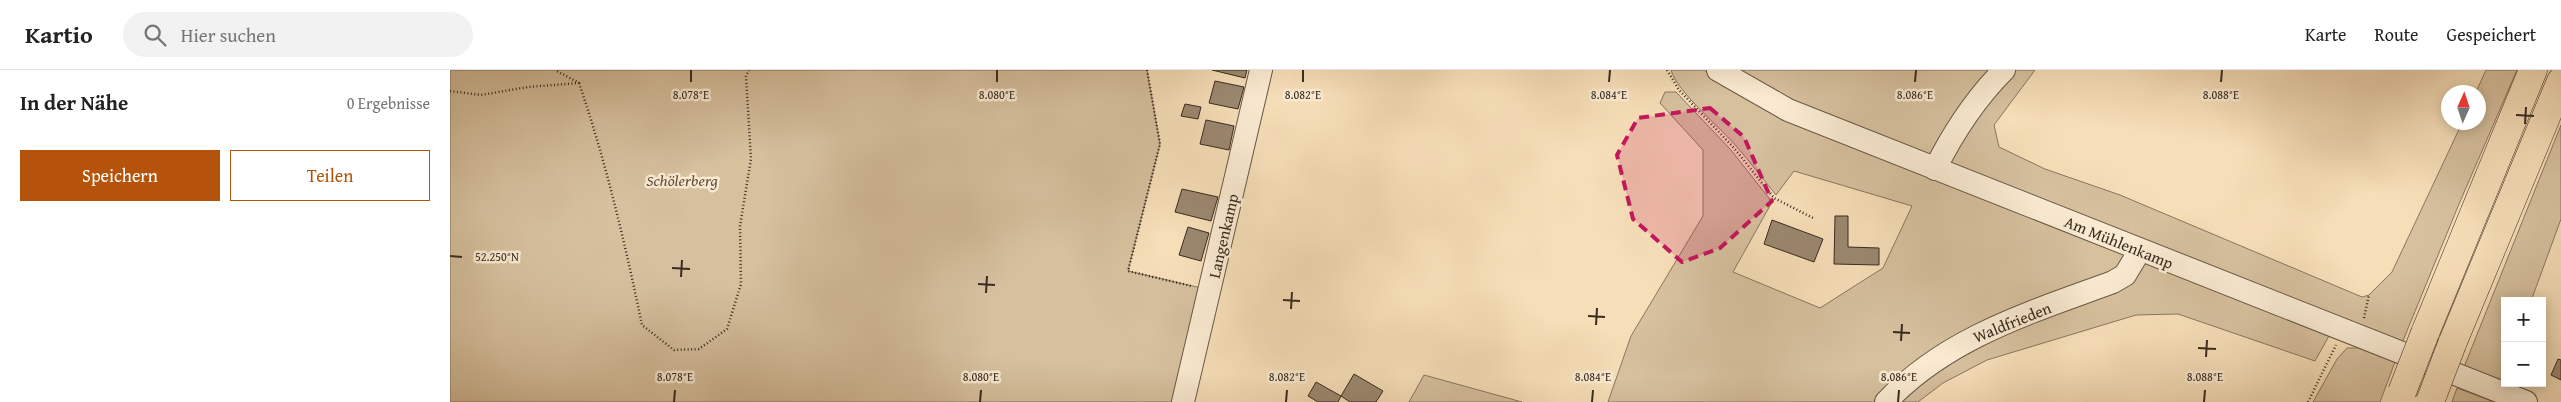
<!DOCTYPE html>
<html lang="de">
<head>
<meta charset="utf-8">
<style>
	:root { --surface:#fff; --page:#f2f2f2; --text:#222; --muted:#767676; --line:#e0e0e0; --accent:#b45309 }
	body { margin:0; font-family:"Gentium Book Plus",serif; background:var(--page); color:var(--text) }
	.controls { position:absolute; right:15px; bottom:15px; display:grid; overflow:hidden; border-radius:0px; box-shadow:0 2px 12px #0003 }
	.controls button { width:45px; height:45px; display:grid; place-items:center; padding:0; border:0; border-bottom:1px solid var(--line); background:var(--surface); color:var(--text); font:25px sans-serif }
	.compass { position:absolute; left:1991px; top:15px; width:45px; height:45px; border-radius:50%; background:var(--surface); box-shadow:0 2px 12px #0003; rotate:3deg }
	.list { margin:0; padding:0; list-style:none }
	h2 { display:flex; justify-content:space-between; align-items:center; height:65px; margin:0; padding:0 20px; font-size:21px }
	h2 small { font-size:16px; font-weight:400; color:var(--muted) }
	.actions { display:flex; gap:10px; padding:15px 20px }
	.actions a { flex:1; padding:11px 0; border:1px solid var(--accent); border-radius:0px; text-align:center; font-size:18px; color:var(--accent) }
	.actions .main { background:var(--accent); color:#fff }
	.icon { flex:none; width:28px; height:28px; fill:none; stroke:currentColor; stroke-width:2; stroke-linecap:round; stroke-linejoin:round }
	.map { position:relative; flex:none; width:2111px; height:332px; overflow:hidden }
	header { display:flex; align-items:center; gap:30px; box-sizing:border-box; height:70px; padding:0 25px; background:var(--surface); border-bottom:1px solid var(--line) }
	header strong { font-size:24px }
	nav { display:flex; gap:28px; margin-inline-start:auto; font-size:18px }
	.search { width:350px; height:45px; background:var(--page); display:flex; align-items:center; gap:12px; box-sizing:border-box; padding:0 18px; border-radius:28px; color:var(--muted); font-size:19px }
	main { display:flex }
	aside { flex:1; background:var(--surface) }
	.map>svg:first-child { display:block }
	.green { fill:#d6c09e; stroke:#88765f }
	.building { fill:#9b886f; stroke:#392b20 }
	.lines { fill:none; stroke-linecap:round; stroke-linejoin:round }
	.minor-casing { stroke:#685846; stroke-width:24 }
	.highway-casing { stroke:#392b20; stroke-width:29 }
	.path { stroke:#392b20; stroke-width:2.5; stroke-dasharray:1 2.5; stroke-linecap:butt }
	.minor { stroke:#f9ead1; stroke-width:22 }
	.highway { stroke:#f6deb8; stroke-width:28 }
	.highway-bridge-casing { stroke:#392b20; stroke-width:29; stroke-linecap:butt }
	.highway-bridge { stroke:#f6deb8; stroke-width:28 }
	.marked { fill:#c2185b; fill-opacity:0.2; stroke:#c2185b; stroke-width:4; stroke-dasharray:10 6; stroke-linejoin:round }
	.ticks { fill:none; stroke:#392b20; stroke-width:2 }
	.labels { text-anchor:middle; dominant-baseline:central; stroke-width:5; stroke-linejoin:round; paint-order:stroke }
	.park-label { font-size:16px; font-style:italic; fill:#605040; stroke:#f9ead1 }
	.street-label { font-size:16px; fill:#392b20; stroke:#f9ead1 }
	.ticks-label { font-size:12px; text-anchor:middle; fill:#392b20; stroke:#f9ead1; stroke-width:5; stroke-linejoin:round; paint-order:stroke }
</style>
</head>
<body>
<header>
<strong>Kartio</strong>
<div class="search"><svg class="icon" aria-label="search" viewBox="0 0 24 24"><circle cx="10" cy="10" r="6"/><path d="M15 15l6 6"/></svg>Hier suchen</div>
<nav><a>Karte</a><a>Route</a><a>Gespeichert</a></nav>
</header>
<main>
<aside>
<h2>In der Nähe<small>0 Ergebnisse</small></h2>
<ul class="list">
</ul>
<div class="actions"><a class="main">Speichern</a><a>Teilen</a></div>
</aside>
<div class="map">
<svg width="2111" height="332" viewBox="0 0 2111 332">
	<rect width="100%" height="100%" fill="#f6deb8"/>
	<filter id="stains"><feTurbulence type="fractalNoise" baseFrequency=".004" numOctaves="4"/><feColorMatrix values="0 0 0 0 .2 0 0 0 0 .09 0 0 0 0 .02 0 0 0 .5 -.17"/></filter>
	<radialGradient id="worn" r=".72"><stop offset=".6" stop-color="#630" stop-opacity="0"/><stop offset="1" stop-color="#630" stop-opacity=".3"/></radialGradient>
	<!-- green -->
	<g class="green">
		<polygon points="0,0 697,0 710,74 678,201 760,220 733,332 0,332"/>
		<path d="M 1221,0 L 1254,0 L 1266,10 L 1334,48 L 1560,140 L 1578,125 L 1343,30 L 1289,0 L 1585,0 L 1544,55 L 1549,77 L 1595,99 L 1670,125 L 1912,227 L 1919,225 L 1942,202 L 2012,53 L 2029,52 L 2029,22 L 2026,22 L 2036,0 L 2067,0 L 2009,134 L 1952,273 L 1889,248 L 1865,291 L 1728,244 L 1686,245 L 1537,290 L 1493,313 L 1468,332 L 1433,332 L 1428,328 L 1425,332 L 1158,332 L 1181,266 L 1253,146 L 1253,80 L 1210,33 L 1215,22 L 1226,22 L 1281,80 L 1322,132 L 1283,202 L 1370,238 L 1433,198 L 1462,136 L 1344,101 L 1326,125 C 1313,109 1300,92 1287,77 C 1270,57 1227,22 1221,0 Z"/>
		<polygon points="2111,55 2111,149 2081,231 2055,231 2055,304 2052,312 2014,297"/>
		<polygon points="1897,278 1909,278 1945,292 1930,332 1863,332 1887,289"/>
		<polygon points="974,305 1072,332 959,332"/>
		<polygon points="2007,318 2044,332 2002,332"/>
	</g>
	<!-- building -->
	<g class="building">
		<polygon points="762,0 797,0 795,8"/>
		<polygon points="765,11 794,17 788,39 759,33"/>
		<polygon points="735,34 751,37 748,49 731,46"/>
		<polygon points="756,50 784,56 779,80 750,74"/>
		<polygon points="732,119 768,127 761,151 725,142"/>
		<polygon points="1385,146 1398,146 1398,177 1429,178 1429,195 1384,194"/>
		<polygon points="1322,150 1373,169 1364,192 1314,174"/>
		<polygon points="738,157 759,163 751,191 729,185"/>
		<polygon points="2108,289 2111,290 2111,310 2101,305"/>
		<polygon points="904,304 933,321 926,332 900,332 891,326"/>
		<polygon points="866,312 891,326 888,332 868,332 858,326"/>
	</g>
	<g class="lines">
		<!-- minor casing -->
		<g class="minor-casing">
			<g id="minor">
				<polyline points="1268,0 1338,40 2076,332"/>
				<path d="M 1485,99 C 1503,63 1525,29 1554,0"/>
				<polyline points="733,332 811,0"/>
				<path d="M 1436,332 C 1497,267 1582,242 1663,212 L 1675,205 L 1690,180"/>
			</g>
		</g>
		<!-- highway casing -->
		<g class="highway-casing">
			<g id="highway">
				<polyline points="1975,263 2083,0"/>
				<polyline points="2002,274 2111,11"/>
			</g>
		</g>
		<!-- path -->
		<g class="path">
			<polyline points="697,0 710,74 678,201 741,216"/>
			<polyline points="1217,0 1229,20 1284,78 1324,128 1363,148"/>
			<path d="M 129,13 C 156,92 175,173 192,255 L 224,280 L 249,279 L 277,259 L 291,214 L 290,156 L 301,89 L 296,6 L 299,0"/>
			<polyline points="0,21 31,25 78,17 129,13 105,0"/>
			<polyline points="1914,248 1919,225"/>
			<polyline points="1858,332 1886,275"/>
		</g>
		<!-- minor -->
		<use href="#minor" class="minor"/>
		<!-- highway -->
		<use href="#highway" class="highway"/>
		<!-- highway-bridge casing -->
		<g class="highway-bridge-casing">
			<g id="highway-bridge">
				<polyline points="1952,322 1975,263"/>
				<polyline points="1980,332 2002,274"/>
			</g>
		</g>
		<!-- highway-bridge -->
		<use href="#highway-bridge" class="highway-bridge"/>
	</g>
	<!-- marked area -->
	<path class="marked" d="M 1260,38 L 1294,67 L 1322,131 L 1270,178 L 1232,192 L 1183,149 L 1167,85 L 1188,48 Z"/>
	<!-- ticks -->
	<path class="ticks" d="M 241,12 L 241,0M 547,12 L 547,0M 853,12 L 853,0M 1159,12 L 1160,0M 1465,12 L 1466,0M 1771,12 L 1772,0M 2066,45 L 2084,46M 2075,54 L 2076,37M 0,186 L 12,187M 222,198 L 240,199M 231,207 L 232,190M 528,214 L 545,215M 536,223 L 537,206M 833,230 L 850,231M 841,239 L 842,222M 1138,246 L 1155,247M 1146,255 L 1147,238M 1443,262 L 1460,263M 1451,271 L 1452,254M 1748,278 L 1766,279M 1756,287 L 1757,270M 224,332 L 225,320M 530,332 L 531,320M 836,332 L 837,320M 1142,332 L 1143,320M 1448,332 L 1449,320M 1754,332 L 1755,320"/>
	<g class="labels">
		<!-- park labels -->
		<g class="park-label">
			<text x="232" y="110">Schölerberg</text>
		</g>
		<!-- street labels -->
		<g class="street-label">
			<text transform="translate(773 166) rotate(-77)">Langenkamp</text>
			<text transform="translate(1669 172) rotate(22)">Am Mühlenkamp</text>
			<text transform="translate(1562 252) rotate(-22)">Waldfrieden</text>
		</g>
	</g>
	<g class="ticks-label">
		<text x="241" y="29">8.078°E</text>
		<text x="547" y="29">8.080°E</text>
		<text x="853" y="29">8.082°E</text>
		<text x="1159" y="29">8.084°E</text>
		<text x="1465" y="29">8.086°E</text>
		<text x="1771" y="29">8.088°E</text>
		<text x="47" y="191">52.250°N</text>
		<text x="225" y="311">8.078°E</text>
		<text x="531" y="311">8.080°E</text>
		<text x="837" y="311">8.082°E</text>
		<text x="1143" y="311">8.084°E</text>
		<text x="1449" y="311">8.086°E</text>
		<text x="1755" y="311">8.088°E</text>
	</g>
	<rect width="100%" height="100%" filter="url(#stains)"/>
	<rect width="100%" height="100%" fill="url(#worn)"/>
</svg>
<div class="controls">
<button>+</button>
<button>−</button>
</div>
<svg class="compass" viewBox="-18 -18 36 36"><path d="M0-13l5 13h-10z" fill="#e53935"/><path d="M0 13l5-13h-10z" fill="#767676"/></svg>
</div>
</main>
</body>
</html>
